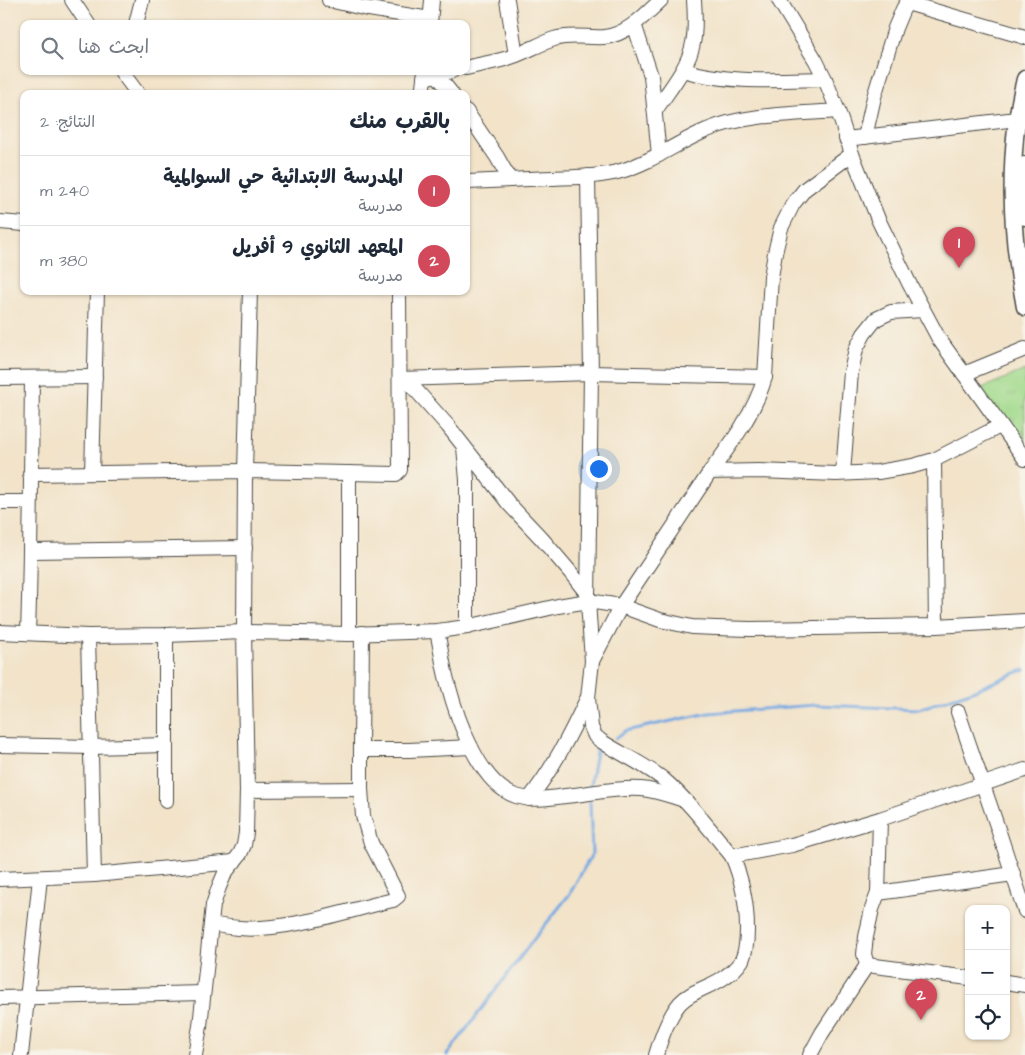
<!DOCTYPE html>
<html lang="ar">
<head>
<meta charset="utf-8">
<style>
	:root { --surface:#fff; --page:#f6f6f7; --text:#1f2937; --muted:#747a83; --line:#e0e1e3; --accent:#d1495b }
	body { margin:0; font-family:"Architects Daughter","Playpen Sans Arabic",sans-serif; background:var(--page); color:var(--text); direction:rtl }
	.controls { position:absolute; right:15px; bottom:15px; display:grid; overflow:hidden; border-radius:10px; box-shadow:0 1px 4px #0004 }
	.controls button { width:45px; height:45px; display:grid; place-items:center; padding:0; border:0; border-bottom:1px solid var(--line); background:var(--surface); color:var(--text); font:25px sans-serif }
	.you { position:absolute; left:598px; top:468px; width:18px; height:18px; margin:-12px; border:4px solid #fff; border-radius:50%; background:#1a73e8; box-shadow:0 0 0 8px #1a73e833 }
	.badge { display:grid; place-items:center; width:32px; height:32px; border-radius:50%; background:var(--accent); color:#fff; font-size:16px; font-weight:700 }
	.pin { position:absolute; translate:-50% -41px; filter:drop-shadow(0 1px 2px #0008) }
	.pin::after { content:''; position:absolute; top:26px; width:18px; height:15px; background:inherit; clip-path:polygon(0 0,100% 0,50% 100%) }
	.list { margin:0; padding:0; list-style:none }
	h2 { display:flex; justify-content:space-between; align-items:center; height:65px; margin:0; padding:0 20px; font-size:21px }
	h2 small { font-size:16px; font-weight:400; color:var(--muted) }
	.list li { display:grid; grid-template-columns:32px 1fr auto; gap:15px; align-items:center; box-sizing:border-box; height:70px; padding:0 20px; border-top:1px solid var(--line) }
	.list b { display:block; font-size:19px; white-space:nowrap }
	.list p { margin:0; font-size:16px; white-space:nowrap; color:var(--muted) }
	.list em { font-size:16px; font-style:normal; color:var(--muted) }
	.icon { flex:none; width:28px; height:28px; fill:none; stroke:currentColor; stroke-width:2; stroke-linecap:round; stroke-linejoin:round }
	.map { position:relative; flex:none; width:1025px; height:1055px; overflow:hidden; direction:ltr }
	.search { position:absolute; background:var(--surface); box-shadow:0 1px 4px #0004; left:20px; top:20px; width:450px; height:55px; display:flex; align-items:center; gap:12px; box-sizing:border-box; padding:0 18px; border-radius:10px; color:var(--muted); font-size:19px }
	.panel { position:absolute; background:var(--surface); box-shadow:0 1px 4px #0004; left:20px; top:90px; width:450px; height:205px; border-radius:10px; direction:rtl }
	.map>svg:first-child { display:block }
	.park { fill:url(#park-tufts); stroke:#66825c }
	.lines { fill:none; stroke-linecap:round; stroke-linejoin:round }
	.stream { stroke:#75a9e2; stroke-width:3 }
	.minor-casing { stroke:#494743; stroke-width:16 }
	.major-casing { stroke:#494743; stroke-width:19 }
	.minor { stroke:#fff; stroke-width:14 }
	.major { stroke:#fff; stroke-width:16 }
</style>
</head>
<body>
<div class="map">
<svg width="1025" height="1055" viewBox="0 0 1025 1055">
	<defs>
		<pattern id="park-tufts" width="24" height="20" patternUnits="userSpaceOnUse" patternTransform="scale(1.25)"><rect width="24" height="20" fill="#a1da8c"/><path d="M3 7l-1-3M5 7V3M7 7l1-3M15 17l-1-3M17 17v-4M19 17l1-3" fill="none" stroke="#8bbb79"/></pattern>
	</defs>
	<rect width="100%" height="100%" fill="#f7f3e8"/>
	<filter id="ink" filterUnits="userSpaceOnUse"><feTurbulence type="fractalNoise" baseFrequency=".02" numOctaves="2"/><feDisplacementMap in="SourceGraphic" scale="10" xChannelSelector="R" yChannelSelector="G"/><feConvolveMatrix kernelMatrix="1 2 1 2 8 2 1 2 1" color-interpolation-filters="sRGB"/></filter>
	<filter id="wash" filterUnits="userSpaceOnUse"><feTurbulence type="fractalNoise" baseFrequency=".0096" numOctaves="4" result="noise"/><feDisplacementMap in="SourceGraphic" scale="20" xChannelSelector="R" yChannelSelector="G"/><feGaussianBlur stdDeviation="1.12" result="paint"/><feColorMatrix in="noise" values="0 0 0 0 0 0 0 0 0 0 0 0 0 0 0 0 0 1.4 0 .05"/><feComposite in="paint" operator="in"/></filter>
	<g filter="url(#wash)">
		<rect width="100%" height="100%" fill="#f2e3c9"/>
		<!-- park -->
		<polygon class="park" points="1025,370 1025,450 977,390"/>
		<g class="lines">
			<!-- stream -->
			<g class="stream">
				<polyline points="615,739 625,731 709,713 816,705 919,709 970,692 1018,672 1025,670"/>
				<polyline points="590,786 596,752 599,750"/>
				<polyline points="447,1055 534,939 569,895 592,854 590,802"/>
			</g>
		</g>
	</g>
	<g filter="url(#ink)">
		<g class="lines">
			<!-- minor casing -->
			<g class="minor-casing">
				<g id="minor">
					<polyline points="72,0 88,24"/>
					<polyline points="329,0 363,8 430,19"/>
					<polyline points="507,0 516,55"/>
					<polyline points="779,0 816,61 825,79 838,111 852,154 878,219 909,283 939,339 1025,459"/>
					<polyline points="907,3 1025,37"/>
					<polyline points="136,24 142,0"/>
					<polyline points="430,24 432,0"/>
					<polyline points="634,24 651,76 659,155"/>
					<path d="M 466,68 C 481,64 497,62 511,57 C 526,52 539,44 554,39 C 570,34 587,38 604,37 C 627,35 645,15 661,0"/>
					<path d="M 683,70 C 729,84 777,80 825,79"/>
					<polyline points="121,71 138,94"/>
					<polyline points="437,75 452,94"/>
					<polyline points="424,78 452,71"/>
					<polyline points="422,94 425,71"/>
					<polyline points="466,111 497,157 510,180"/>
					<path d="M 655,111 C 668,91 689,67 693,43 C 696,29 695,14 694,0"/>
					<polyline points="865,137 874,97 895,28 903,9 909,0"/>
					<polyline points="846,139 1017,119 1025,120"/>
					<path d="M 588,176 L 591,373 L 588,601 L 592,661 L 588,698 L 591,727 L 595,736 L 601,741 C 621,754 644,764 663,779 C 688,800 711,831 732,856 L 792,845 L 880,819 L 1025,770"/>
					<path d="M 466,182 C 495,181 524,179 553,178 C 576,177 600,177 621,171 C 652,162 678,142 707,130 C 743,114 798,114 838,111"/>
					<polyline points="0,222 24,224"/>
					<polyline points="964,374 1025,349"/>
					<polyline points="0,378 95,377"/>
					<polyline points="400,379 591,373 765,377"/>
					<polyline points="406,379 448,426 509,504 542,539 571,573 588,595"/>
					<polyline points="464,447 467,480 467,627"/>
					<path d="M 710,472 C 732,443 755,412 765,377 L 771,277 L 775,253 L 781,228 L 793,204 L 805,189 L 852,154"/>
					<polyline points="92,473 97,291"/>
					<polyline points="843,473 851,372 856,349 864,334 876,319 891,312 923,310"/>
					<polyline points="30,474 245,471 396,474 400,470 399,291"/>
					<polyline points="0,502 30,502"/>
					<polyline points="31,551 245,548"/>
					<polyline points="936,626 934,460 1000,426"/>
					<path d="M 437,631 C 441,649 443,667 448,684 C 457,718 479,784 516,796 C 531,801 550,798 565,796 C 591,794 615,787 641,789 C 655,790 668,795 681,799"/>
					<polyline points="0,632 88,636 166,635 244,632 349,634 437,631 467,627 558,606 588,601 621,606 660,620 692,627 716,628 750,629 936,626 1025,621"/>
					<path d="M 28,633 C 31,548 31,463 32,378"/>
					<polyline points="349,634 349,473"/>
					<polyline points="166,635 166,801"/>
					<polyline points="88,636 94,875 234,862"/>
					<polyline points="592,661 621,606 710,472 759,471 836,474 878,472 913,466 934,460"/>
					<polyline points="958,712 996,823 1025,911"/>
					<polyline points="0,745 91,747 166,745"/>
					<polyline points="361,750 409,750 471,747"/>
					<polyline points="247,790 361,789"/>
					<path d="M 529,799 C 553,769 571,733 587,699"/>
					<polyline points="0,879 94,875"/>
					<polyline points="878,893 1013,874"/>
					<path d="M 211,924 C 227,927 244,930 261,928 C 306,925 350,910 393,900 L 398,896 L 371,843 L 363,816 L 361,789 L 361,750 L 362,633"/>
					<polyline points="867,965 864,954 866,937 872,909 878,893 880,819"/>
					<polyline points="1006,982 1025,985"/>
					<polyline points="0,998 203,993"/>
					<polyline points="21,1055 40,878"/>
					<polyline points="195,1055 200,1026 213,905 219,887 225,873 240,854 244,845 246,833 247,790 244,632 245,471 250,291"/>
					<path d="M 656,1055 C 661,1038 668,1017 680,1003 C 692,990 712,987 726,976 C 732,972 738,966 742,960 C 746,951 747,940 747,930 C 747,903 743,881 732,856"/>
					<polyline points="810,1055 822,1033 867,965 969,978"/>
				</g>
			</g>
			<!-- major casing -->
			<g class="major-casing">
				<g id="major">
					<path d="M 1025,79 C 1007,152 1010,233 1025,307"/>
					<polyline points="1024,165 1025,217"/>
				</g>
			</g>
			<!-- minor -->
			<use href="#minor" class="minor"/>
			<!-- major -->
			<use href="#major" class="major"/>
		</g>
	</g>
</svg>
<div class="controls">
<button>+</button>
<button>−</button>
<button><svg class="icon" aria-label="locate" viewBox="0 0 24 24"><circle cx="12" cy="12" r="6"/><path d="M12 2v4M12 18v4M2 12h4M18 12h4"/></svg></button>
</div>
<div class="you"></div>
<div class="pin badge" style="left:959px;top:268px">1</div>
<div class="pin badge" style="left:921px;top:1020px">2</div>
<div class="search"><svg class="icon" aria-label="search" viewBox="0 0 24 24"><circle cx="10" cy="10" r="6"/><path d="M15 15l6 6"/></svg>ابحث هنا</div>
<section class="panel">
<h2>بالقرب منك<small>النتائج: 2</small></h2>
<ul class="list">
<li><span class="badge">1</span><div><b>المدرسة الابتدائية حي السوالمية</b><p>مدرسة</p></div><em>240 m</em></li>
<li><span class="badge">2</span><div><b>المعهد الثانوي 9 أفريل</b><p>مدرسة</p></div><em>380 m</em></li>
</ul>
</section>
</div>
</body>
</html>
